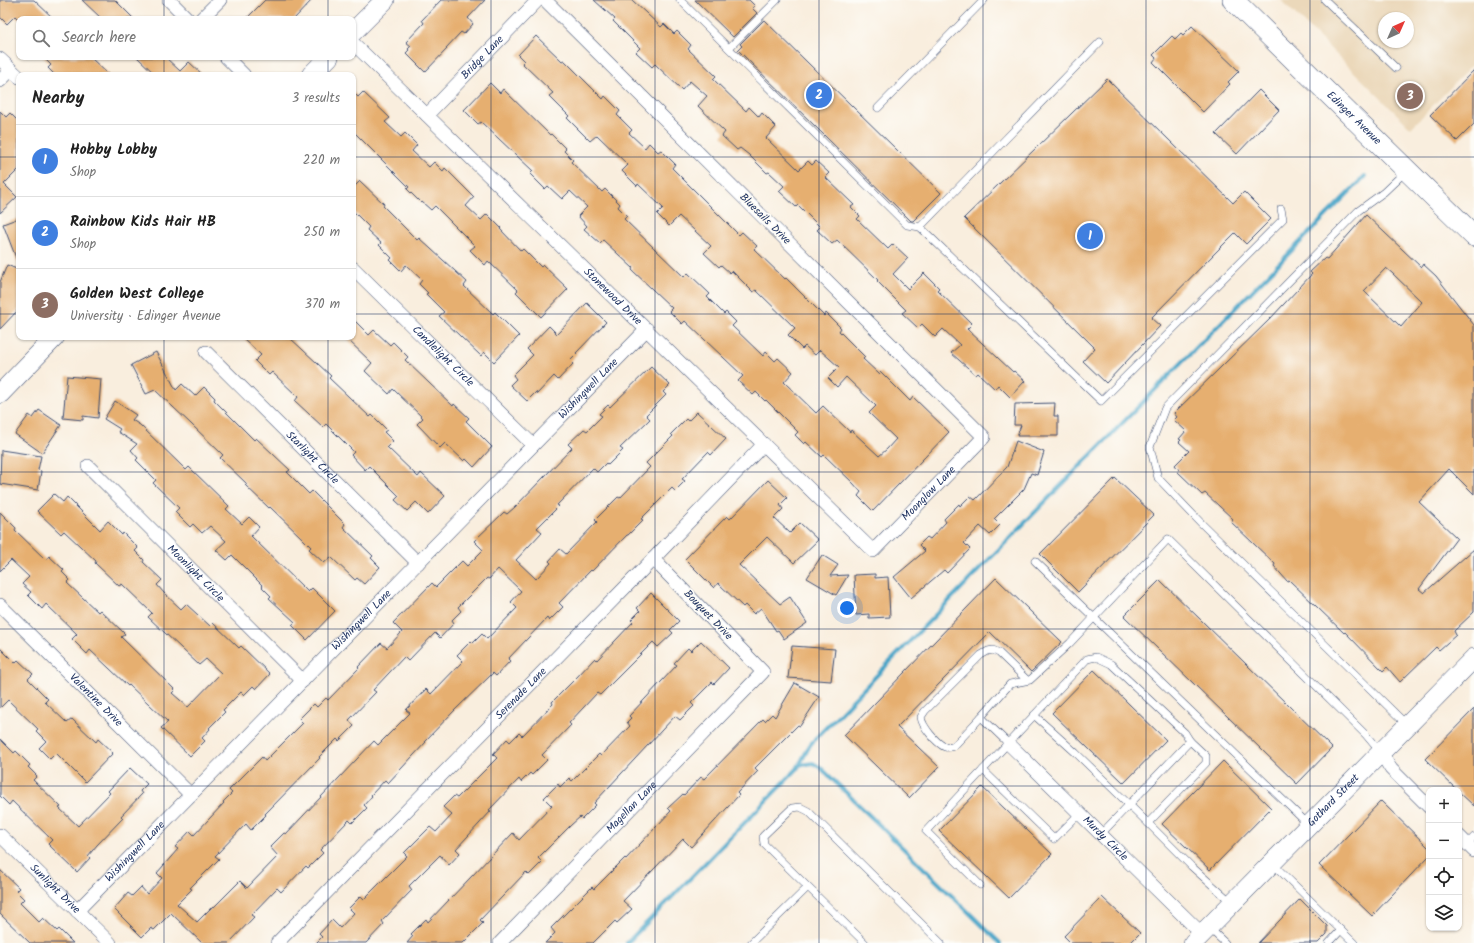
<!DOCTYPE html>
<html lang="en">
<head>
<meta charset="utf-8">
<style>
	:root { --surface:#fff; --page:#f6f6f6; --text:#222; --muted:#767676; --line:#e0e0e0; --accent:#d93025 }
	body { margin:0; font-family:Kalam,sans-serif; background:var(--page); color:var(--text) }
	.controls { position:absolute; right:12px; bottom:12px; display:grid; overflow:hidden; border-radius:8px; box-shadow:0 1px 3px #0004 }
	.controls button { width:36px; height:36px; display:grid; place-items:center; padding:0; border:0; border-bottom:1px solid var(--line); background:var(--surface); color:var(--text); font:20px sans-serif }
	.compass { position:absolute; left:1378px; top:12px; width:36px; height:36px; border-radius:50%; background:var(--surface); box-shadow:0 1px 3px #0004; rotate:45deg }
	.you { position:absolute; left:847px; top:608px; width:14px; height:14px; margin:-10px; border:3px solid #fff; border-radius:50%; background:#1a73e8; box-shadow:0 0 0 6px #1a73e833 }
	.badge { display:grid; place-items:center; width:26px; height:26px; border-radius:50%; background:var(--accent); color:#fff; font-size:13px; font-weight:700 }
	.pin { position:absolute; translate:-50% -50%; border:2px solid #fff; box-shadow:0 1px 4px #0006 }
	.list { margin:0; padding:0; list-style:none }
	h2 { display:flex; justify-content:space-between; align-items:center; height:52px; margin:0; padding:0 16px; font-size:17px }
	h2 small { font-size:13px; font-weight:400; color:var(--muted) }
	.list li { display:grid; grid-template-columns:26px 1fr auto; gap:12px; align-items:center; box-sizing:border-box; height:72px; padding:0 16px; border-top:1px solid var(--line) }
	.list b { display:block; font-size:15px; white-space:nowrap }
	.list p { margin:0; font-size:13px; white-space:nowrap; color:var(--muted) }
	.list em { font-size:13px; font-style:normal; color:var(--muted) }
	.icon { flex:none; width:22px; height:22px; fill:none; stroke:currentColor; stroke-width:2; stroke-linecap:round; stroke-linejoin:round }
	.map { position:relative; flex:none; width:1474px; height:943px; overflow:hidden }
	.search { position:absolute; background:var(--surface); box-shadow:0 1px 3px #0004; left:16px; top:16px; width:340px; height:44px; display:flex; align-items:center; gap:10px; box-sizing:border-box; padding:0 14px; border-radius:8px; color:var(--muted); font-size:15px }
	.panel { position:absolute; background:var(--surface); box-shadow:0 1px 3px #0004; left:16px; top:72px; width:340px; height:268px; border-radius:8px }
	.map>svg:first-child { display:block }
	.built { fill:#ebd8ba; fill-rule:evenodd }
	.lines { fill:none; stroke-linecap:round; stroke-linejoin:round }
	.stream { stroke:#4aa5c8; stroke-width:4 }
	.building { fill:#e6af6f; fill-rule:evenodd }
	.lane-casing { stroke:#3c4c71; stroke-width:8 }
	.street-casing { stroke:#3c4c71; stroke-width:14 }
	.secondary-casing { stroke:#3c4c71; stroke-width:20 }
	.primary-casing { stroke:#3c4c71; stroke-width:22 }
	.lane { stroke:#fff; stroke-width:7 }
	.street { stroke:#fff; stroke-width:13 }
	.secondary { stroke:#fff; stroke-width:19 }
	.primary { stroke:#fff; stroke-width:21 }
	.grid { fill:none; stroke:#1b2f5e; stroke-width:1; stroke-opacity:0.55 }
	.labels { text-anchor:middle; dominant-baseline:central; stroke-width:3.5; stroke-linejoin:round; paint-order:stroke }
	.street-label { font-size:11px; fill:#1b2f5e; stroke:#fdfcf7 }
</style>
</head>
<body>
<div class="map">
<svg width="1474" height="943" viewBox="0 0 1474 943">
	<rect width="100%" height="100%" fill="#fdfcf7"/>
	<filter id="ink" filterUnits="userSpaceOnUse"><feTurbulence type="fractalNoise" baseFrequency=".025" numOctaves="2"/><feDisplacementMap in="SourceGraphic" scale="8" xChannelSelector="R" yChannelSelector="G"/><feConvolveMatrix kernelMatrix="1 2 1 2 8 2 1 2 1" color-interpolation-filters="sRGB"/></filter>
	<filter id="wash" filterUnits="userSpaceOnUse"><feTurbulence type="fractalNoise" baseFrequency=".012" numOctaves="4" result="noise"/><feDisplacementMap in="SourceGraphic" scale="16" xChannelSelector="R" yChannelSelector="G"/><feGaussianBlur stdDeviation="0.9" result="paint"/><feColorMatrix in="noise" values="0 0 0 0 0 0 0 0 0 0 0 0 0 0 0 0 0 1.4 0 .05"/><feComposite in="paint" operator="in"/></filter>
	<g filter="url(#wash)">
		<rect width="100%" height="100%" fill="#f9eede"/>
		<!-- built -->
		<path class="built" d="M 1281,0 L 1474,0 L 1474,63 L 1411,128 ZM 1384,18 L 1408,18 L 1408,42 L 1384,42 Z"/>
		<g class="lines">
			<!-- stream -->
			<g class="stream">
				<polyline points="800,765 813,763 821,768 1000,943"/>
				<polyline points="627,943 797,769 810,745 817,737 1041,506 1365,176"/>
			</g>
		</g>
		<g id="blocks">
			<!-- building -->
			<g class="building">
				<polygon points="0,0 34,0 54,19 18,19 15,16 7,24 0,17"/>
				<polygon points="82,0 115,0 134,19 102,19"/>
				<polygon points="265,0 312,0 294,19 246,19"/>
				<polygon points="441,0 485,0 468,18 473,24 464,34 461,32 446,48 447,49 425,72 406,53 409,50 408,49 411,46 406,42 424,23 422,20"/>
				<polygon points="594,0 632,0 661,27 664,24 674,34 677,31 691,45 688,49 716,76 713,79 746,111 749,107 759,117 762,113 776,127 766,138 799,170 808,161 812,165 816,161 829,173 825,177 854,205 851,207 860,216 857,219 888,249 893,244 908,258 893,274 908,289 924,273 939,288 937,290 972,324 967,329 1013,372 1014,371 1025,381 1010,397 998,385 995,389 978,373 976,375 951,353 960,345 943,329 935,337 922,324 918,328 902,313 906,310 877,281 878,280 837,240 832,244 817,230 820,227 798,205 796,207 779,191 784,186 769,172 767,173 749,155 740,148 737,150 722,136 725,132 698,106 707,96 690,81 682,90 655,64 652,67 636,52 640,48 613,21 615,19"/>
				<polygon points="695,0 749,0 755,6 752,8 757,13 733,37"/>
				<polygon points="764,20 941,193 913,221 911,221 738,50 742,46 740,44"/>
				<polygon points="1192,26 1239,71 1228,82 1230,84 1203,112 1153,62 1156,58 1153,55 1172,36 1175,39 1181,33 1183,35"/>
				<polygon points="536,36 562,61 564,60 603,99 605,96 620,111 617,115 632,130 629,133 645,148 649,143 658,152 661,150 675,164 672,168 739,235 742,232 757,246 754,249 785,279 786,278 824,316 826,313 841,328 839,331 865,357 863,359 879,374 881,372 910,401 913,397 949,432 873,511 858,496 861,492 853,483 824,455 822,457 806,442 804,444 795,435 798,432 766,400 765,401 756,392 753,395 738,381 743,376 685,321 682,324 669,311 672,308 632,270 633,268 603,240 600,243 584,229 587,226 578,216 587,207 570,191 562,199 548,186 545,189 530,174 533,171 481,122 478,124 464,110 490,83 500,93 503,89 550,135 551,134 566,149 564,151 573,160 571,162 602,192 605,189 620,204 618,207 627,216 624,219 684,277 688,273 710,294 707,297 724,314 726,312 736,322 732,326 763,356 766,352 775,361 778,358 793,372 784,382 816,413 823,406 850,432 851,430 879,456 887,449 896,439 869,413 876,406 846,377 837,387 828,378 839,367 820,350 815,355 805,346 802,349 788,335 795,328 756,290 753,292 732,271 730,273 721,265 719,267 704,253 711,246 679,216 669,226 657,214 663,208 638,184 637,186 622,171 628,165 597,135 590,141 567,118 569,116 549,96 553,93 522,63 524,61 518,55"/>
				<polygon points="43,57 90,57 109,75 55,75 48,68 51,65"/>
				<polygon points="137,57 165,57 180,71 189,62 203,75 156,75"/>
				<polygon points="1474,70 1474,124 1457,141 1430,115"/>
				<polygon points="1107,79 1233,203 1244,192 1271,219 1246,244 1235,233 1215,253 1151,318 1160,326 1106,383 1083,361 1095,348 964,218"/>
				<polygon points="1259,90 1279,110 1237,154 1216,134"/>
				<polygon points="353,92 358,97 363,92 390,118 385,122 401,137 405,133 417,145 412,151 429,167 434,162 443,171 445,168 474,197 466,206 481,220 487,214 501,228 500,229 521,251 523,249 541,267 543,265 568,289 541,317 516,292 518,290 488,261 485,265 470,250 475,246 435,206 431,210 422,202 421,203 407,189 409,187 353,131"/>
				<polygon points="0,111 6,117 10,113 19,122 19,169 4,184 17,197 0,213"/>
				<polygon points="360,181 384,204 383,206 417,240 419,238 467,282 464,286 493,314 495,312 519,336 494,362 484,352 481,356 439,316 444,312 426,294 428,293 419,284 422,280 406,265 401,271 390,260 392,258 379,245 381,243 367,230 369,227 353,211 353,188"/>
				<path d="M 1366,215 L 1421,267 L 1423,264 L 1436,276 L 1474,325 L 1474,494 L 1449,469 L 1419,502 L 1457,538 L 1419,589 L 1424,593 L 1474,549 L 1474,612 L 1454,631 L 1456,635 L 1439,650 L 1436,647 L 1400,682 L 1387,667 L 1383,671 L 1345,632 L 1344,633 L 1289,580 L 1287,581 L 1274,566 L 1275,564 L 1231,522 L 1233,519 L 1205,493 L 1202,495 L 1178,472 L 1179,470 L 1175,465 L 1189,451 L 1179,442 L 1181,440 L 1179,439 L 1186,431 L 1174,420 L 1177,417 L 1174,413 L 1270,319 L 1312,274 L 1310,272 L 1325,258 L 1327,259 ZM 1386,268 L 1392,273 L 1422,302 L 1401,327 L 1364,291 Z"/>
				<polygon points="19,218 19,263 18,263 3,224"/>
				<polygon points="7,265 19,270 19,309 0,329 0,282"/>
				<polygon points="587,303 606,322 576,353 577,354 570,361 573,364 558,380 554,376 537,394 536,392 527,401 510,385 516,379 513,375 533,355 527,349 549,326 557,334"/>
				<polygon points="353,319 369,335 374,330 390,345 393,342 408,357 405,360 453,406 454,404 469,418 466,421 492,447 474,467 466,459 464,461 445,443 440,448 417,424 423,418 393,389 389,394 365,371 372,363 345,337 353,337"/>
				<polygon points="242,337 289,337 331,376 329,378 370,417 372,415 387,430 384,432 393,441 387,447 418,477 421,473 445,496 428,514 416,502 407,511 395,500 399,496 369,466 365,470 351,455 354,452 326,424 323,427 295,401 298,397 272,372 269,375 255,361 261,355"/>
				<polygon points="156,352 176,390 182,384 195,396 204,387 215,398 214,400 254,440 256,438 290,470 287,472 309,494 312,491 345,524 343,527 373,556 371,558 380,567 364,584 357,578 355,580 331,557 324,563 309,549 311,547 303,539 270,507 269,508 245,485 247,484 220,458 223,455 191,424 155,390 146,394 131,365"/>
				<path d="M 651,367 L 670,385 L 663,392 L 666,395 L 646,415 L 650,419 L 620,448 L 623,450 L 608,465 L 606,463 L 597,472 L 593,468 L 557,505 L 559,506 L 537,528 L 542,532 L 516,560 L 536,579 L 551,563 L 549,561 L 560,549 L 566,554 L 597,522 L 595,520 L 618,497 L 620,498 L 650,467 L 646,463 L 673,436 L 671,434 L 686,419 L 688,421 L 697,412 L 726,439 L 711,455 L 708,452 L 682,479 L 685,481 L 675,491 L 672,488 L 641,519 L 643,520 L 628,535 L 627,535 L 592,571 L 591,570 L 559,603 L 563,607 L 549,621 L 547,618 L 508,659 L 510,661 L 496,676 L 493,673 L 455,710 L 425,741 L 426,742 L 388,783 L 385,780 L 371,795 L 372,796 L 364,805 L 367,808 L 352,823 L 349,820 L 320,850 L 323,853 L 308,868 L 306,866 L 281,892 L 277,888 L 251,915 L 254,917 L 229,943 L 202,943 L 171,913 L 154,930 L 151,928 L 142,937 L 114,909 L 128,893 L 132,896 L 141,887 L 147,894 L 162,878 L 157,873 L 178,849 L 175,847 L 190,831 L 194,835 L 224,803 L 223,802 L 232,793 L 229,790 L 262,757 L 265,761 L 303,723 L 299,719 L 314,704 L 317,707 L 326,698 L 328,700 L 359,668 L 358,667 L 381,643 L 387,648 L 402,632 L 393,623 L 432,583 L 436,587 L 462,561 L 467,566 L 483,550 L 474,541 L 504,512 L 507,514 L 515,507 L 572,448 L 568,444 L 584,429 L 587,431 L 602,416 L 599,414 L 608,405 L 610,407 ZM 498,569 L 521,591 L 511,602 L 517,608 L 487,639 L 482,634 L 473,643 L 471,641 L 457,655 L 463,661 L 431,694 L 426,689 L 406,710 L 410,713 L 378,745 L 374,741 L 286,834 L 284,833 L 270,847 L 278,856 L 247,888 L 240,881 L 214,907 L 213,906 L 197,922 L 177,904 L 192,889 L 190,888 L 219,859 L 215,856 L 246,824 L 251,830 L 266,815 L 265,814 L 320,758 L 319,757 L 337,739 L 339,741 L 354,726 L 349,720 L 376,692 L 373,690 L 404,657 L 408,661 L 435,633 L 440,638 L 454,623 L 452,620 L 461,611 L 458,607 L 487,578 L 489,579 Z"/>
				<polygon points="67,376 101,379 98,418 83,416 83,420 63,418"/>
				<polygon points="115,401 136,415 132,420 140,425 186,470 189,467 229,506 226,509 242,524 249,517 259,527 251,536 308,592 312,588 335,611 307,640 292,625 295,622 269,598 271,596 262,587 263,586 232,555 227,560 216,550 226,541 210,526 202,533 193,524 190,527 175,512 179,508 153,483 156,480 136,460 138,458 131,450 137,444 118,432 120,429 104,419"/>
				<polygon points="1055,403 1054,416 1058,416 1058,436 1017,436 1021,425 1014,425 1015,404"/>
				<polygon points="39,410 61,425 42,453 15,434 29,415 33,418"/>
				<polygon points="1016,441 1044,452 1037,475 1031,473 1024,489 994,519 1000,525 990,535 980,526 964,543 970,549 947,573 944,570 911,598 894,577 925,551 919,545 927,537 930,539 946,522 944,519 959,504 960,506 970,496 975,500 1007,467"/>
				<polygon points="1,450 41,456 38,470 41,471 38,490 0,484"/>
				<polygon points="1115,478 1154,515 1078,592 1040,554"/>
				<polygon points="768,480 787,498 780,505 783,509 774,518 790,533 800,523 818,540 794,563 767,537 739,565 780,604 790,597 807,623 784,639 778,630 776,631 761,608 754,614 745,605 743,607 718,583 714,588 685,559 727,516 730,519"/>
				<polygon points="54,494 63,502 67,497 100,530 108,521 122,535 123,533 138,548 135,551 144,560 143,562 162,580 157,585 164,593 181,609 186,604 210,626 213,623 239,648 241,646 270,674 256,689 253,686 244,695 241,692 223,710 225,712 209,728 210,729 202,738 205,741 190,756 161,728 168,722 129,685 128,686 90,650 87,654 72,639 77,634 46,604 42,609 28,595 31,592 22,584 29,577 11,560 0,571 0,512 16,528 15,530 46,560 49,556 64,570 62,572 70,580 67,583 98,612 100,610 125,634 121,637 175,690 172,693 188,707 221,673 206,659 199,665 148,617 152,613 122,584 119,586 95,563 96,561 64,531 61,534 37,511"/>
				<polygon points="822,555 838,565 830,576 848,575 836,595 807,578"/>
				<polygon points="875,574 875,578 888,577 890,617 869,618 869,614 856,615 854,575"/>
				<polygon points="996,578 1062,642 1031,672 990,632 897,727 939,767 909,798 844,735"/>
				<polygon points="1160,580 1332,748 1297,784 1124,616"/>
				<polygon points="651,593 679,621 670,630 673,633 658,647 653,642 600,695 597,693 569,723 571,725 542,755 547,760 532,775 530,773 521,782 519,779 489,810 491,811 456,849 460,853 449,865 440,855 409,886 412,890 382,921 384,924 366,943 316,943 322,937 319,934 332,920 340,928 354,913 349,908 361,896 364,899 407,856 404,853 430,827 436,832 452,815 443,807 454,796 457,798 497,758 493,754 507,739 510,742 519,733 522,736 553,704 552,702 576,678 595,658 597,660 633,622 631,620 640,611 637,608"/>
				<polygon points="701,641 729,668 714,684 712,682 691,703 694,706 680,720 675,716 594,803 596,805 582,819 580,817 571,825 538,858 542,862 529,875 526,872 480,920 483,923 463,943 407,943 413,936 411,934 426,919 428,922 513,833 519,840 552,806 544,798 558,784 560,787 569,778 572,781 599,754 601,756 630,726 627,722 631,718 629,716 677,665 674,663 688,648 691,651"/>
				<polygon points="792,646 835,649 831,681 788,678"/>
				<polygon points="0,648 15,663 18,660 33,674 28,679 48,699 45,702 67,723 72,719 96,742 98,739 113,753 85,782 56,753 50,759 39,748 46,741 36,731 38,729 8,700 0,708"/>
				<polygon points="1094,670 1166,740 1124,783 1052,713"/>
				<polygon points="795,683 819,697 800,726 798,725 755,768 758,771 737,793 739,795 691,847 683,839 623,901 632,909 617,923 615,921 593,943 545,943 555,933 551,928 592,887 594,889 625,858 626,859 671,811 668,808 683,794 684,795 701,777 704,779 763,719 765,721 772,714 775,717"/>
				<polygon points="1474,709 1474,806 1459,792 1459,790 1457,790 1425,759"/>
				<polygon points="0,739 14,753 16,751 30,765 28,767 37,776 33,780 61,807 59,808 78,826 110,793 108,791 130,768 147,784 140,791 142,794 121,816 123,818 97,845 88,856 90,858 77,872 48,844 52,840 12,801 9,805 0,796"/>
				<polygon points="1223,761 1271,808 1210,870 1162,824"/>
				<polygon points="982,787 1052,854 1009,898 939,831"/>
				<polygon points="1381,801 1429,848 1429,856 1372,916 1319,865"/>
				<polygon points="0,870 19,888 16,891 24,899 20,903 39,922 43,918 57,931 59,929 73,943 30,943 0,914"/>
				<polygon points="1102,897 1140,933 1130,943 1071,943 1064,936"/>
				<polygon points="1300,899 1327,926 1327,934 1318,943 1258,943"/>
			</g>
		</g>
	</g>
	<g filter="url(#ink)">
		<use href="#blocks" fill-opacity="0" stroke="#3c4c71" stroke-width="1"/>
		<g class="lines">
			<!-- lane casing -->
			<g class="lane-casing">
				<g id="lane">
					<polyline points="680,0 907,225 920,227 1101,401 1283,219 1281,209"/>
					<polyline points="1325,0 1396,68"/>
					<polyline points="729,48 777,0"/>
					<polyline points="878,108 984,0"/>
					<polyline points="1405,172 1384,192 1358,211 1165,408 1150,447 1158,478 1201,523 1407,725"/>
					<polyline points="920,227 1100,42"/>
					<polyline points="1035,561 1309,825"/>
					<path d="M 981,717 L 954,746 C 951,747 948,748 945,747 C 936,743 922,726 921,717 L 925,711 L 981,655 L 988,651 L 993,650 L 999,653 L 1027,680"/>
					<polyline points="1009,744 981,717 1010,684 1030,680 1070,643 1168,539 1366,735 1381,753"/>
					<polyline points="983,770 1054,839 1079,814"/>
					<polyline points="1148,823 1191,866 1231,902"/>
					<polyline points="1101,834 1190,741"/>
					<polyline points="1467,844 1474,837"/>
					<polyline points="1272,863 1354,943"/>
					<path d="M 980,885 L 926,831 C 964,790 1002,750 1040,709 L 1087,659 L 1096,657 L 1111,664 L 1185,733 L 1190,741 L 1206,756 L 1206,763 L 1148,823 L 1076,753 L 1034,715"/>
					<polyline points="1209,928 1225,943"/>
					<polyline points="751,943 807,888"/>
					<polyline points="865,943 764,844 763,836 792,808 800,807 808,811 941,943"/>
					<polyline points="1329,943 1341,930"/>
				</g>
			</g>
			<!-- street casing -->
			<g class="street-casing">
				<g id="street">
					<polyline points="169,0 188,19"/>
					<polyline points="201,19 220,0"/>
					<path id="s1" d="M 353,43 L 873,551 L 984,437 L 545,0"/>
					<polyline points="226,57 244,75"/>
					<polyline points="0,59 19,77"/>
					<polyline points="0,81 11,70"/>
					<path id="s2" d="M 427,115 L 538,0"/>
					<path id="s3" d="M 353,268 L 533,445"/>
					<path id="s4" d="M 206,352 L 418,563"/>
					<path id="s5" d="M 88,466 L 303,681"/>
					<path id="s6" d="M 0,605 L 191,795"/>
					<path id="s7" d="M 1009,744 L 1202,934"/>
					<polyline points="1381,753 1391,769 1429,807"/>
					<path id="s8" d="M 0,835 L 110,943"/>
					<polyline points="1459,836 1474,851"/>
					<path id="s9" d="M 77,911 L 647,329"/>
					<path id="s10" d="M 277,943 L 653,559 L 764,444"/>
					<path id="s11" d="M 500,943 L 763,672 L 653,559"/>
				</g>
			</g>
			<!-- secondary casing -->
			<g class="secondary-casing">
				<g id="secondary">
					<polyline points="353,32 385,0"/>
					<polyline points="311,75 329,57"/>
					<polyline points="0,394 55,337"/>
					<path id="s12" d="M 1193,943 L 1474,658"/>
				</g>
			</g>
			<!-- primary casing -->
			<g class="primary-casing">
				<g id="primary">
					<path id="s13" d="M 1233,0 L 1474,236"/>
				</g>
			</g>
			<!-- lane -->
			<use href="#lane" class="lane"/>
			<!-- street -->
			<use href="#street" class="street"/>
			<!-- secondary -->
			<use href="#secondary" class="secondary"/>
			<!-- primary -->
			<use href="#primary" class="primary"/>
		</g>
	</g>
	<!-- grid -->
	<path class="grid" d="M 164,0 L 164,19M 328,0 L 328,19M 491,0 L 491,943M 655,0 L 655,943M 819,0 L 819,943M 983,0 L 983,943M 1146,0 L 1146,943M 1310,0 L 1310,943M 164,57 L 164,75M 328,57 L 328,75M 0,157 L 19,157M 353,157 L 1474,157M 0,314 L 19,314M 353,314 L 1474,314M 164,337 L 164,943M 328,337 L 328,943M 0,472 L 1474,472M 0,629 L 1474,629M 0,786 L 1474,786"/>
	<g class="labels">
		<!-- street labels -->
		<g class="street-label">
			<text stroke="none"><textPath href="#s2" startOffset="80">Bridge Lane</textPath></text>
			<text stroke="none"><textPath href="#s13" startOffset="169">Edinger Avenue</textPath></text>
			<text transform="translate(765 219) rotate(45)">Bluesails Drive</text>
			<text stroke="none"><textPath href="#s1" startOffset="363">Stonewood Drive</textPath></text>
			<text stroke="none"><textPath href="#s3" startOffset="126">Candlelight Circle</textPath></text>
			<text stroke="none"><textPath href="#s9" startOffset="731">Wishingwell Lane</textPath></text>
			<text stroke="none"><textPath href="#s4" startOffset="150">Starlight Circle</textPath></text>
			<text stroke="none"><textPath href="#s1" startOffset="807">Moonglow Lane</textPath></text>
			<text stroke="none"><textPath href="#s5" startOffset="152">Moonlight Circle</textPath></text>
			<text transform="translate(708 615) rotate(46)">Bouquet Drive</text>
			<text stroke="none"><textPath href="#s9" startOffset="407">Wishingwell Lane</textPath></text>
			<text stroke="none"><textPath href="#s10" startOffset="349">Serenade Lane</textPath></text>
			<text stroke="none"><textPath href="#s6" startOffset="135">Valentine Drive</textPath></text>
			<text stroke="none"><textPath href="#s12" startOffset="200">Gothard Street</textPath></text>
			<text stroke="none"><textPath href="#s11" startOffset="189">Magellan Lane</textPath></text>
			<text stroke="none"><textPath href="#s7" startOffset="135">Murdy Circle</textPath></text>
			<text stroke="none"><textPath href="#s9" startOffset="83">Wishingwell Lane</textPath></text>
			<text stroke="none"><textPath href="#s8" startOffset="77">Sunlight Drive</textPath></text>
		</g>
	</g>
</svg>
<div class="controls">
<button>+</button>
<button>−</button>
<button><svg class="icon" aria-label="locate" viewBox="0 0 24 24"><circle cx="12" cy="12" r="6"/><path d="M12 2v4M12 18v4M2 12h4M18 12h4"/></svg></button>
<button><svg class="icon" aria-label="layers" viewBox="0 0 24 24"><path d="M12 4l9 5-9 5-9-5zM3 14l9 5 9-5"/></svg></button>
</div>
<svg class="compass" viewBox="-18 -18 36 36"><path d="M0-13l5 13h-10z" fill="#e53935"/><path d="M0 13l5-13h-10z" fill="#767676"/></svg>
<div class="you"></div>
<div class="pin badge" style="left:1090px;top:236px;background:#3f7fe0">1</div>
<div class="pin badge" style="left:819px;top:95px;background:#3f7fe0">2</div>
<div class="pin badge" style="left:1410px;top:96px;background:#8d6e63">3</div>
<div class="search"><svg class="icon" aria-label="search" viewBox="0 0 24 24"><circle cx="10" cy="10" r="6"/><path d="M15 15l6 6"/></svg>Search here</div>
<section class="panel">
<h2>Nearby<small>3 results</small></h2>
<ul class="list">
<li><span class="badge" style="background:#3f7fe0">1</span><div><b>Hobby Lobby</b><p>Shop</p></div><em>220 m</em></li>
<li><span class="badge" style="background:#3f7fe0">2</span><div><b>Rainbow Kids Hair HB</b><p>Shop</p></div><em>250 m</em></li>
<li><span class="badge" style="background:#8d6e63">3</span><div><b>Golden West College</b><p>University · Edinger Avenue</p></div><em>370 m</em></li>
</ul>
</section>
</div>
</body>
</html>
